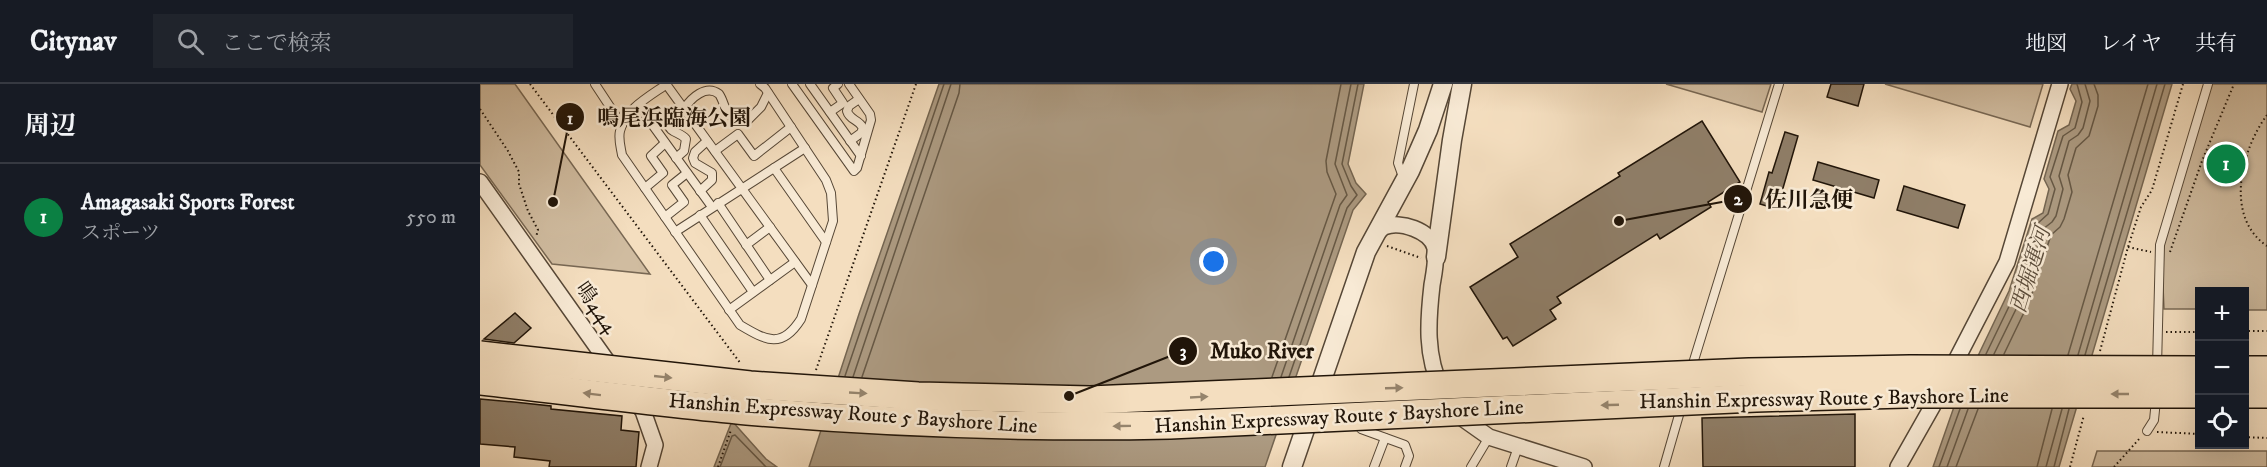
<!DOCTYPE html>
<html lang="ja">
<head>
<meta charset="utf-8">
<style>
	:root { --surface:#171b24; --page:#20242c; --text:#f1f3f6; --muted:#9ea1a6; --line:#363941; --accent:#0b8043 }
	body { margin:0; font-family:"IM FELL DW Pica","Noto Serif JP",serif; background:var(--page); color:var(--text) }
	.controls { position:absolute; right:18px; bottom:18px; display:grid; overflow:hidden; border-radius:0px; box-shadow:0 6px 24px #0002 }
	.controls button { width:54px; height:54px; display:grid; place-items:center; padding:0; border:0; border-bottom:2px solid var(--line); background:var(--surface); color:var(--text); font:30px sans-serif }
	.you { position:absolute; left:734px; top:178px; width:21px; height:21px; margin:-15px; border:4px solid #fff; border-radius:50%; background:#1a73e8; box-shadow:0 0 0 9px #1a73e833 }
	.badge { display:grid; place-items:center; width:39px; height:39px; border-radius:50%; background:var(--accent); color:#fff; font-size:20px; font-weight:700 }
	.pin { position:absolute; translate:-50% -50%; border:3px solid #fff; box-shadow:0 2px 6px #0006 }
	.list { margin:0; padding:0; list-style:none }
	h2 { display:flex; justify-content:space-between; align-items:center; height:78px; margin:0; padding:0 24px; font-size:26px }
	h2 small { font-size:20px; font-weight:400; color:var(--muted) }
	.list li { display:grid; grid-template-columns:39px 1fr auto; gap:18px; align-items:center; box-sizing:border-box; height:108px; padding:0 24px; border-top:2px solid var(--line) }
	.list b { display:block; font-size:22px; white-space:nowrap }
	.list p { margin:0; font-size:20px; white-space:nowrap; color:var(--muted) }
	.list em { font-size:20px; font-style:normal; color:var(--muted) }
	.icon { flex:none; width:33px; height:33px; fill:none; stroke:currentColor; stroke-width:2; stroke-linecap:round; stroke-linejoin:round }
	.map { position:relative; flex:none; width:1787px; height:383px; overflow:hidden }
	header { display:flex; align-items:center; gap:36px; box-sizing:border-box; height:84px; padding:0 30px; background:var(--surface); border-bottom:2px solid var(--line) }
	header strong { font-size:28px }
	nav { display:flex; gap:33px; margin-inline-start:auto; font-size:21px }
	.search { width:420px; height:54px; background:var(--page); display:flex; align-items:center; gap:15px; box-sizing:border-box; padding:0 21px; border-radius:0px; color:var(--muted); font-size:22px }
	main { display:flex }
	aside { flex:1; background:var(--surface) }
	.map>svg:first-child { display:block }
	.green { fill:#d0bca0; stroke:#786854; stroke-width:1.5 }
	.water { fill:#ac9a81; stroke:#746551; stroke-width:1.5 }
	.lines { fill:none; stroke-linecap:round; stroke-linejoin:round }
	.shore { stroke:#665845; stroke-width:1.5 }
	.building { fill:#8f7e68; stroke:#211509; stroke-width:1.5 }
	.service-casing { stroke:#564736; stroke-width:10 }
	.minor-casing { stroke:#564736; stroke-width:18 }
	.tertiary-casing { stroke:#564736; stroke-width:21 }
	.motorway-casing { stroke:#211509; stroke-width:30 }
	.path { stroke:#211509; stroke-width:2; stroke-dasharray:1.5 3; stroke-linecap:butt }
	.service { stroke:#f8ead5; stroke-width:8 }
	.minor { stroke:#f8ead5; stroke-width:15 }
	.tertiary { stroke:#f8ead5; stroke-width:18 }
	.motorway { stroke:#f4debf; stroke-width:27 }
	.motorway-bridge-casing { stroke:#211509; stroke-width:30; stroke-linecap:butt }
	.motorway-bridge { stroke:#f4debf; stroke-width:27 }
	.oneway { fill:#95846d }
	.labels { text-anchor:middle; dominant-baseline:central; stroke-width:5; stroke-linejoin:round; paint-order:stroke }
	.street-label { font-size:21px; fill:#211509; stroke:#f8ead5 }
	.water-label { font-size:22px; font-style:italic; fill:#594a39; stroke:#f8ead5 }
	.leader { fill:none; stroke:#211509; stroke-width:2 }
	.callout-dot { fill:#211509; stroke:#f8ead5; stroke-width:2 }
	.mark-label { font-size:18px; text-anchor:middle; font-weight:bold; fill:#fff }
	.callout-label { font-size:22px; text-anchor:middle; font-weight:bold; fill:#211509; stroke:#f8ead5; stroke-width:5; stroke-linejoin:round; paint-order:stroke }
</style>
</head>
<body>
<header>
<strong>Citynav</strong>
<div class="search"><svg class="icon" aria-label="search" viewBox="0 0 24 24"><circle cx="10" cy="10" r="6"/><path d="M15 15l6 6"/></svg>ここで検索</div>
<nav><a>地図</a><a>レイヤ</a><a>共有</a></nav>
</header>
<main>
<aside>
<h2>周辺<small></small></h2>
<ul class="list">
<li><span class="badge">1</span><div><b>Amagasaki Sports Forest</b><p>スポーツ</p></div><em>550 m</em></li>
</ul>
</aside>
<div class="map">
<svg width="1787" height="383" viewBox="0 0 1787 383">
	<rect width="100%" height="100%" fill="#f4debf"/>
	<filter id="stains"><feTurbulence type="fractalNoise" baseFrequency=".00333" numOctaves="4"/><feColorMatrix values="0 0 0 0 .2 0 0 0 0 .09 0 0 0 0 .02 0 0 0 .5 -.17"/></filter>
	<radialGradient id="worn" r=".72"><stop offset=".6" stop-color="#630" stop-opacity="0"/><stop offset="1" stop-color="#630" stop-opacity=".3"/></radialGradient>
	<!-- green -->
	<g class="green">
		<polygon points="0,0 35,0 170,190 72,180 0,81"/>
		<polygon points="1186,0 1291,0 1282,28"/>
		<polygon points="1405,0 1563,0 1550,43"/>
		<polygon points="1730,0 1787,0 1787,226 1765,226 1764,207 1720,207 1719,225 1684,225 1681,159"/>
		<polygon points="1617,367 1787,367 1787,383 1612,383"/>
	</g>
	<!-- water -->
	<g class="water">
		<polygon points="459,0 884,0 868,80 876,99 886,110 873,126 785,383 329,383 379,230"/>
		<polygon points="1592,0 1692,0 1579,383 1453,383 1475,320 1529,207 1552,135 1563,129 1569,105 1564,95 1578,47 1589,41 1596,17 1590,5"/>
		<polygon points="252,337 286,375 297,383 234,383"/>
	</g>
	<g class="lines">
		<!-- shore -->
		<g class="shore">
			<polyline points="1506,270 1535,210 1557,140 1568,130 1575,105 1570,93 1583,52 1595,44 1602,18 1597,0"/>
			<polyline points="1514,270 1542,213 1563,145 1572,138 1576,132 1583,105 1579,92 1589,57 1598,51 1603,44 1610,17 1605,0"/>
			<polyline points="1524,270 1550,216 1571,151 1580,143 1584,135 1592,108 1588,91 1596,64 1609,52 1618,22 1618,11 1614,0"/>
			<polyline points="1588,271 1668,0"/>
			<polyline points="1598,271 1677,0"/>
			<polyline points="1605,271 1685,0"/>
			<polyline points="365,292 464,0"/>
			<polyline points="373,293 471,0"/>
			<polyline points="382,293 479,9 480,0"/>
			<polyline points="792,293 856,110 847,88 846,77 861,0"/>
			<polyline points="801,293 860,121 867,111 855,80 871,0"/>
			<polyline points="809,293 867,124 877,111 871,102 862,80 878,0"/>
			<polyline points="240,383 252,352 255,351 286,383"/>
			<polyline points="1459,383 1480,325"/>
			<polyline points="1467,383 1488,325"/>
			<polyline points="1476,383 1498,325"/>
			<polyline points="1557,383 1572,325"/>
			<polyline points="1566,383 1582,325"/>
			<polyline points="1574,383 1589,325"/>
		</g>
	</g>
	<!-- building -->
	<g class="building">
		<polygon points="1351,0 1384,0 1378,22 1347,13"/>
		<polygon points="1222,37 1260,98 1228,118 1231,123 1180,155 1177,150 1077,213 1081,219 1070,226 1076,235 1033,262 1027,253 1023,255 990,203 1038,173 1030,160 1140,92 1138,89"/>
		<polygon points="1305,48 1318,52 1297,125 1280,120 1289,88 1292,89"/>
		<polygon points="1338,78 1399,96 1394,114 1333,96"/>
		<polygon points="1424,102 1485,121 1478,144 1417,126"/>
		<polygon points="35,229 51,244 34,259 4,255"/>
		<polygon points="0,315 34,318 71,322 71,325 142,332 141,346 159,348 156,383 69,383 70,377 34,373 35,363 0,360"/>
		<polygon points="1375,330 1375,383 1223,383 1222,334"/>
	</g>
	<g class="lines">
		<!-- service casing -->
		<g class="service-casing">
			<g id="service">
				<polyline points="115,0 142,41"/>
				<polyline points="186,0 332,201"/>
				<path d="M 187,0 C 170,12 145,25 140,47 C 138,55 141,64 142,71 L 260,241 C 287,257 302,265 321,235 L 353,137 L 351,109 L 346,96 L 285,4 L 280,0"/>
				<polyline points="312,0 374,87 377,84 391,36 390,30 369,0"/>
				<polyline points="330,0 381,72"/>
				<polyline points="158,21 232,123"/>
				<path d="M 204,25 C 211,14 226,0 239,10 C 244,17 244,26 250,31 C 256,36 262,36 268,36 L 281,23 L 288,9"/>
				<polyline points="350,28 363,19 353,4 358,0"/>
				<path d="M 370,57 L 381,49 L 383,44 C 379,35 370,37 367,27 L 369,22 L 379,15"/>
				<polyline points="235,67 258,50 274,72 311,43"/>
				<path d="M 196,74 L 204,67 L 206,55 C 199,47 190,50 187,38 L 191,32 L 202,22"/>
				<polyline points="294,84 346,158"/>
				<polyline points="923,93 918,79 934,0"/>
				<polyline points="165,104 183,89 171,72 185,59"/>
				<polyline points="220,107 232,96 232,89 215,79 213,74 215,68 227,57"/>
				<polyline points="238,119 290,196"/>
				<polyline points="220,131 273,208"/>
				<polyline points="185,133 204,118 192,101 207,89"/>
				<polyline points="195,148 325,64"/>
				<polyline points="266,161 290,143"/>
				<polyline points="249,226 315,178"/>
				<polyline points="1677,283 1680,161 1728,0"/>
				<polyline points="1211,286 1299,0"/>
				<polyline points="881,345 925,361 929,372 925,383"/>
				<polyline points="1667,347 1674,336 1676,316"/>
				<polyline points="894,383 905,354"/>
				<polyline points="991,383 1009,353"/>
				<polyline points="1031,383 1038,363"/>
				<polyline points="1184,383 1201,324"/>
			</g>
		</g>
		<!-- minor casing -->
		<g class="minor-casing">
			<g id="minor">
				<polyline points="0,98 134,287"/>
				<path d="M 894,152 C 897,149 901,145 904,143 C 920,136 951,147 955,164 C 957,176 954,189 952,201 C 948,236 945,272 962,306"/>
				<polyline points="153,314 163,327 175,361 169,383"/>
				<polyline points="975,329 1009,353 1104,383"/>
				<polyline points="1418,383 1452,323 1527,178 1580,0"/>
			</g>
		</g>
		<!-- tertiary casing -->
		<g class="tertiary-casing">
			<g id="tertiary">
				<polyline points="956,173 972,56 982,0"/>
				<polyline points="812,383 886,168 930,87 948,46 963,0"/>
			</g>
		</g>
		<!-- motorway casing -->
		<g class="motorway-casing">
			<g id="motorway">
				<polyline points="1764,286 1787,286"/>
				<polyline points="1764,310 1787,310"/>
			</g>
		</g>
		<!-- path -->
		<g class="path">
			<polyline points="50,0 261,280"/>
			<polyline points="0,25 28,67 39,88 39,100 48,127 58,146 56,153"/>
			<path d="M 1787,31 C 1761,66 1744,133 1787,162"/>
			<polyline points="907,162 941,174"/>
			<polyline points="1648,163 1671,168"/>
			<polyline points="1690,168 1722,77 1754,0"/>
			<polyline points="1764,247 1787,247"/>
			<polyline points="1686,248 1720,248"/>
			<polyline points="1620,267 1648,163 1661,123 1672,106 1703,0"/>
			<polyline points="336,286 436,0"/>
			<polyline points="1677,348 1720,350"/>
			<polyline points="1764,353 1787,354"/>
			<polyline points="238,383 251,346"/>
			<polyline points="1590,383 1604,331"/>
			<polyline points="1634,383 1660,354"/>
		</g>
		<!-- service -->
		<use href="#service" class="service"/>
		<!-- minor -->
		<use href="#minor" class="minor"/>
		<!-- tertiary -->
		<use href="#tertiary" class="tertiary"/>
		<!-- motorway -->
		<use href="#motorway" class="motorway"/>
		<!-- motorway-bridge casing -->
		<g class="motorway-bridge-casing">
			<g id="motorway-bridge">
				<polyline points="0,271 270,301 438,312 610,316 1269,288 1430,285 1720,286"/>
				<path d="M 0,297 C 89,307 178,319 267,327 C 408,339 549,344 690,341 L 1276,314 L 1425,310 L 1720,310"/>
			</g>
		</g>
		<!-- motorway-bridge -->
		<use href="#motorway-bridge" class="motorway-bridge"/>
	</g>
	<!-- one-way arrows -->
	<defs><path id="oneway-solid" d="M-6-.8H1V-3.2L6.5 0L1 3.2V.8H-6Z" transform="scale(1.5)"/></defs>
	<g class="oneway">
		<use href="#oneway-solid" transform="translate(183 293) rotate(6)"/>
		<use href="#oneway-solid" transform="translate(914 304) rotate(-2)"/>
		<use href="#oneway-solid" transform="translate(378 309) rotate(3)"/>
		<use href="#oneway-solid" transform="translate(112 310) rotate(-173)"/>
		<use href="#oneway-solid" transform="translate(1640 310) rotate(-180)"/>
		<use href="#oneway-solid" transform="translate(719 313) rotate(-3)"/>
		<use href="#oneway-solid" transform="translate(1130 321) rotate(178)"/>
		<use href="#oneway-solid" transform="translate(642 342) rotate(179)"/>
	</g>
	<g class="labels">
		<!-- street labels -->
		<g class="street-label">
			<text transform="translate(116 224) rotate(55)">鳴444</text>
			<text transform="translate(1344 315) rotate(-1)">Hanshin Expressway Route 5 Bayshore Line</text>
			<text transform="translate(373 330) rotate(4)">Hanshin Expressway Route 5 Bayshore Line</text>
			<text transform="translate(859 333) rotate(-3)">Hanshin Expressway Route 5 Bayshore Line</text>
		</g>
		<!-- water labels -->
		<g class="water-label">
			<text transform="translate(1551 186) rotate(-73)">西堀運河</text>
		</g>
	</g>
	<!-- callouts -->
	<path class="leader" d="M73 118L90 33M1139 137L1258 115M589 312L703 267"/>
	<g class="callout-dot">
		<circle cx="73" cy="118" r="6"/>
		<circle cx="1139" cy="137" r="6"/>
		<circle cx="589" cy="312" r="6"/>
		<circle cx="90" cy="33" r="15"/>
		<circle cx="1258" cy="115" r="15"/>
		<circle cx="703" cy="267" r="15"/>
	</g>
	<g class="mark-label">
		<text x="90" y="40">1</text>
		<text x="1258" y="121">2</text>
		<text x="703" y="273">3</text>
	</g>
	<g class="callout-label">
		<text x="194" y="41">鳴尾浜臨海公園</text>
		<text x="1329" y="123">佐川急便</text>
		<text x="782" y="274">Muko River</text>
	</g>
	<rect width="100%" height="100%" filter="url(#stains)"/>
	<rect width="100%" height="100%" fill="url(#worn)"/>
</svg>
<div class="controls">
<button>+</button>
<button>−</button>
<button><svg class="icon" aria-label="locate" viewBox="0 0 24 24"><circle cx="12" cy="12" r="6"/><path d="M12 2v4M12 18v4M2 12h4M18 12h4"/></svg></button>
</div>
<div class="you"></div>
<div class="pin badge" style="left:1746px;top:80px">1</div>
</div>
</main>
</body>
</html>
